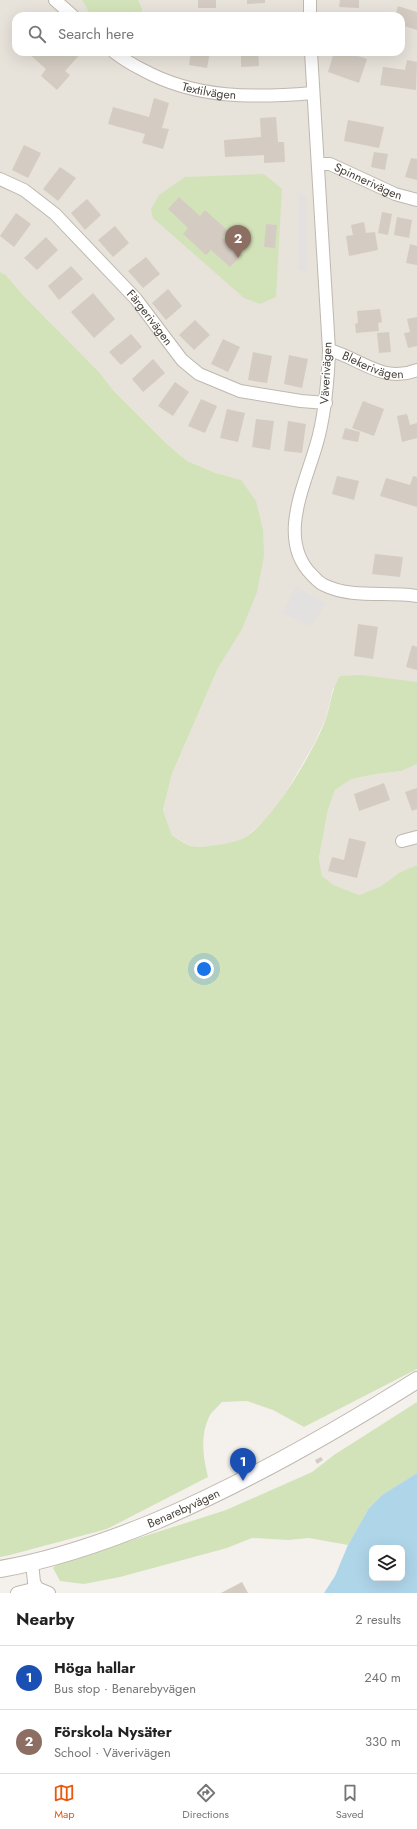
<!DOCTYPE html>
<html lang="en">
<head>
<meta charset="utf-8">
<style>
	:root { --surface:#fff; --page:#f2f2f2; --text:#222; --muted:#767676; --line:#e0e0e0; --accent:#ea580c }
	body { margin:0; font-family:Jost,sans-serif; background:var(--page); color:var(--text) }
	.controls { position:absolute; right:12px; bottom:12px; display:grid; overflow:hidden; border-radius:8px; box-shadow:0 4px 16px #0002 }
	.controls button { width:36px; height:36px; display:grid; place-items:center; padding:0; border:0; border-bottom:1px solid var(--line); background:var(--surface); color:var(--text); font:20px sans-serif }
	.you { position:absolute; left:204px; top:969px; width:14px; height:14px; margin:-10px; border:3px solid #fff; border-radius:50%; background:#1a73e8; box-shadow:0 0 0 6px #1a73e833 }
	.badge { display:grid; place-items:center; width:26px; height:26px; border-radius:50%; background:var(--accent); color:#fff; font-size:13px; font-weight:700 }
	.pin { position:absolute; translate:-50% -33px; filter:drop-shadow(0 1px 2px #0008) }
	.pin::after { content:''; position:absolute; top:21px; width:14px; height:12px; background:inherit; clip-path:polygon(0 0,100% 0,50% 100%) }
	.list { margin:0; padding:0; list-style:none }
	h2 { display:flex; justify-content:space-between; align-items:center; height:52px; margin:0; padding:0 16px; font-size:17px }
	h2 small { font-size:13px; font-weight:400; color:var(--muted) }
	.list li { display:grid; grid-template-columns:26px 1fr auto; gap:12px; align-items:center; box-sizing:border-box; height:64px; padding:0 16px; border-top:1px solid var(--line) }
	.list b { display:block; font-size:15px; white-space:nowrap }
	.list p { margin:0; font-size:13px; white-space:nowrap; color:var(--muted) }
	.list em { font-size:13px; font-style:normal; color:var(--muted) }
	.icon { flex:none; width:22px; height:22px; fill:none; stroke:currentColor; stroke-width:2; stroke-linecap:round; stroke-linejoin:round }
	.map { position:relative; flex:none; width:417px; height:1593px; overflow:hidden }
	.search { position:absolute; background:var(--surface); box-shadow:0 4px 16px #0002; left:12px; right:12px; top:12px; height:44px; display:flex; align-items:center; gap:10px; box-sizing:border-box; padding:0 14px; border-radius:12px; color:var(--muted); font-size:15px }
	.sheet { height:180px; background:var(--surface) }
	nav { display:flex; justify-content:space-around; align-items:center; box-sizing:border-box; height:56px; border-top:1px solid var(--line); background:var(--surface); font-size:11px; color:var(--muted) }
	nav a { display:grid; justify-items:center; gap:2px }
	nav .on { color:var(--accent) }
	.map>svg:first-child { display:block }
	.residential { fill:#e7e2da }
	.green { fill:#d3e3b9 }
	.parking { fill:#e3e1df }
	.water { fill:#afd5e9; fill-rule:evenodd }
	.building { fill:#d4ccc2 }
	.lines { fill:none; stroke-linecap:round; stroke-linejoin:round }
	.minor-casing { stroke:#bfb8af; stroke-width:14 }
	.tertiary-casing { stroke:#bfb8af; stroke-width:18 }
	.minor { stroke:#fff; stroke-width:12 }
	.tertiary { stroke:#fff; stroke-width:16 }
	.labels { text-anchor:middle; dominant-baseline:central; stroke-width:3; stroke-linejoin:round; paint-order:stroke }
	.street-label { font-size:12px; fill:#48413a; stroke:#fff }
</style>
</head>
<body>
<div class="map">
<svg width="417" height="1593" viewBox="0 0 417 1593">
	<rect width="100%" height="100%" fill="#f4f1ec"/>
	<!-- residential -->
	<g class="residential">
		<polygon points="0,0 82,0 91,16 16,16 16,52 401,52 401,16 142,16 142,8 138,0 417,0 417,682 333,688 326,718 314,744 289,787 272,813 244,839 215,846 192,847 172,835 163,810 172,774 218,668 240,480 216,473 187,461 166,443 113,390 100,373 23,295 6,275 0,272"/>
		<polygon points="417,764 417,865 400,872 381,886 359,895 334,885 322,876 319,858 328,810 335,790 352,779 377,774 402,771"/>
	</g>
	<!-- green -->
	<g class="green">
		<polygon points="82,0 138,0 142,8 142,16 91,16"/>
		<polygon points="264,174 282,189 276,297 260,304 244,298 153,218 151,209 159,195 185,177"/>
		<path d="M 0,272 L 6,275 L 23,295 L 100,373 L 113,390 L 166,443 L 187,461 L 216,473 L 241,480 L 256,501 L 263,530 L 264,556 L 257,592 L 242,629 L 218,668 L 172,774 L 163,810 L 172,835 C 178,839 184,843 190,846 C 200,849 235,843 244,838 C 273,821 314,751 326,719 C 331,703 331,691 340,676 L 361,675 L 417,682 L 417,764 L 402,771 L 377,774 L 352,779 L 335,790 L 328,810 L 319,858 L 322,876 L 334,885 L 359,895 L 381,886 L 400,872 L 417,865 L 417,1369 L 304,1427 L 273,1410 L 247,1401 L 222,1402 C 218,1407 212,1411 209,1417 C 200,1436 203,1457 208,1477 L 107,1529 L 10,1555 L 0,1557 Z"/>
		<polygon points="417,1402 417,1473 382,1495 369,1508 348,1545 309,1538 288,1540 252,1538 227,1548 120,1577 84,1584 60,1581 53,1568 61,1561 86,1555 226,1510 312,1472 334,1455"/>
	</g>
	<!-- parking -->
	<g class="parking">
		<polygon points="298,192 306,196 307,273 298,269"/>
		<polygon points="296,587 326,603 311,626 282,613"/>
	</g>
	<!-- water -->
	<path class="water" d="M 417,1473 L 417,1593 L 324,1593 L 335,1576 L 348,1545 L 369,1508 L 382,1495 ZM 372,1548 L 402,1548 L 402,1578 L 372,1578 Z"/>
	<!-- building -->
	<g class="building">
		<rect x="198" y="0" width="18" height="8"/>
		<polygon points="247,0 265,0 265,3 247,4"/>
		<polygon points="340,0 359,0 359,8 339,7"/>
		<polygon points="398,6 417,12 417,30 401,25 401,16 395,16"/>
		<polygon points="27,52 53,52 57,56 61,52 82,52 65,71 70,75 57,90 41,76 46,69"/>
		<polygon points="191,52 210,52 207,68 189,65"/>
		<polygon points="241,52 258,52 259,66 241,67"/>
		<polygon points="334,52 346,52 367,59 359,83 328,72"/>
		<polygon points="407,60 417,62 416,90 380,85 383,67 405,70"/>
		<polygon points="154,98 169,103 162,128 169,129 163,149 142,143 145,134 108,124 113,107 149,117"/>
		<polygon points="276,117 278,142 284,142 285,162 264,163 264,155 225,157 224,140 261,137 260,118"/>
		<polygon points="348,120 384,127 379,148 344,141"/>
		<polygon points="24,145 41,153 28,178 12,170"/>
		<polygon points="374,152 388,154 385,170 371,167"/>
		<polygon points="411,158 417,159 417,180 405,177"/>
		<polygon points="60,167 76,178 58,201 43,189"/>
		<polygon points="179,197 200,216 205,210 228,231 222,237 242,255 230,267 211,250 206,255 183,234 188,228 168,209"/>
		<polygon points="87,199 101,215 85,230 71,213"/>
		<polygon points="382,212 392,214 388,235 378,233"/>
		<polygon points="16,213 31,224 14,247 0,236"/>
		<polygon points="397,217 412,220 409,238 394,235"/>
		<polygon points="364,222 366,233 375,232 378,250 349,256 346,236 353,235 351,225"/>
		<polygon points="266,224 277,225 275,248 264,247"/>
		<polygon points="115,226 129,243 113,257 98,240"/>
		<polygon points="46,237 58,250 37,270 24,258"/>
		<polygon points="410,244 417,246 417,265 406,263"/>
		<polygon points="146,257 160,274 143,288 128,271"/>
		<polygon points="71,266 83,279 59,300 48,286"/>
		<polygon points="168,289 182,306 166,320 152,303"/>
		<polygon points="93,293 115,319 94,338 71,312"/>
		<polygon points="380,309 382,322 378,323 379,331 356,333 355,324 358,323 357,311"/>
		<polygon points="417,317 417,346 408,348 404,333 410,332 407,319"/>
		<polygon points="195,320 210,335 194,350 179,335"/>
		<polygon points="389,332 391,352 379,353 377,333"/>
		<polygon points="131,334 142,347 121,365 109,352"/>
		<polygon points="223,339 240,347 228,372 211,364"/>
		<polygon points="253,352 272,356 267,383 248,380"/>
		<polygon points="289,355 308,359 302,388 284,384"/>
		<polygon points="153,359 165,373 143,392 132,379"/>
		<polygon points="175,382 189,392 173,416 158,406"/>
		<polygon points="201,399 217,406 205,433 188,426"/>
		<polygon points="363,401 384,409 374,436 352,428"/>
		<polygon points="227,409 245,413 238,442 220,438"/>
		<polygon points="407,414 410,425 417,423 417,438 402,442 397,416"/>
		<polygon points="256,419 274,421 270,450 252,447"/>
		<polygon points="288,421 306,424 302,453 284,451"/>
		<polygon points="345,428 360,432 358,442 342,439"/>
		<polygon points="337,476 359,481 354,500 332,494"/>
		<polygon points="413,476 417,477 417,507 380,496 386,478 410,485"/>
		<polygon points="375,554 403,557 400,577 372,574"/>
		<polygon points="358,624 378,627 373,659 354,656"/>
		<polygon points="412,645 417,647 417,670 406,667"/>
		<polygon points="384,783 390,800 359,811 354,794"/>
		<polygon points="417,788 417,809 412,811 405,792"/>
		<polygon points="349,838 366,842 357,878 328,871 332,857 344,860"/>
		<polygon points="321,1457 323,1460 317,1464 315,1460"/>
		<polygon points="242,1582 248,1593 221,1593"/>
	</g>
	<g class="lines">
		<!-- minor casing -->
		<g class="minor-casing">
			<g id="minor">
				<polyline points="55,0 73,16"/>
				<polyline points="310,0 310,16"/>
				<path id="s1" d="M 114,52 C 123,59 133,65 143,70 C 196,99 254,98 313,93"/>
				<path d="M 311,52 L 329,350 C 328,379 326,406 319,435 C 309,478 274,537 312,575 C 316,579 319,583 324,585 C 352,599 387,591 417,596"/>
				<path id="s2" d="M 319,164 L 330,164 L 395,194 L 417,200"/>
				<path id="s3" d="M 0,179 L 24,190 L 55,214 L 136,299 L 182,360 L 199,374 L 240,391 L 301,401 L 326,403"/>
				<path id="s4" d="M 329,350 C 360,358 383,384 417,370"/>
				<polyline points="402,841 417,837"/>
				<polyline points="32,1563 34,1582 37,1588 49,1593"/>
				<polyline points="17,1593 37,1588"/>
			</g>
		</g>
		<!-- tertiary casing -->
		<g class="tertiary-casing">
			<g id="tertiary">
				<path id="s5" d="M 0,1569 C 54,1560 105,1542 156,1521 C 247,1482 333,1433 417,1380"/>
			</g>
		</g>
		<!-- minor -->
		<use href="#minor" class="minor"/>
		<!-- tertiary -->
		<use href="#tertiary" class="tertiary"/>
	</g>
	<g class="labels">
		<!-- street labels -->
		<g class="street-label">
			<text stroke="none"><textPath href="#s1" startOffset="104">Textilvägen</textPath></text>
			<text stroke="none"><textPath href="#s2" startOffset="53">Spinnerivägen</textPath></text>
			<text stroke="none"><textPath href="#s3" startOffset="206">Färgerivägen</textPath></text>
			<text stroke="none"><textPath href="#s4" startOffset="47">Blekerivägen</textPath></text>
			<text transform="translate(326 373) rotate(-87)">Väverivägen</text>
			<text stroke="none"><textPath href="#s5" startOffset="194">Benarebyvägen</textPath></text>
		</g>
	</g>
</svg>
<div class="controls">
<button><svg class="icon" aria-label="layers" viewBox="0 0 24 24"><path d="M12 4l9 5-9 5-9-5zM3 14l9 5 9-5"/></svg></button>
</div>
<div class="you"></div>
<div class="pin badge" style="left:243px;top:1481px;background:#1a4fb4">1</div>
<div class="pin badge" style="left:238px;top:258px;background:#8d6e63">2</div>
<div class="search"><svg class="icon" aria-label="search" viewBox="0 0 24 24"><circle cx="10" cy="10" r="6"/><path d="M15 15l6 6"/></svg>Search here</div>
</div>
<section class="sheet">
<h2>Nearby<small>2 results</small></h2>
<ul class="list">
<li><span class="badge" style="background:#1a4fb4">1</span><div><b>Höga hallar</b><p>Bus stop · Benarebyvägen</p></div><em>240 m</em></li>
<li><span class="badge" style="background:#8d6e63">2</span><div><b>Förskola Nysäter</b><p>School · Väverivägen</p></div><em>330 m</em></li>
</ul>
</section>
<nav>
<a class="on"><svg class="icon" aria-label="map" viewBox="0 0 24 24"><path d="M3 6l6-2 6 2 6-2v14l-6 2-6-2-6 2zM9 4v14M15 6v14"/></svg>Map</a>
<a><svg class="icon" aria-label="directions" viewBox="0 0 24 24"><path d="M12 3l9 9-9 9-9-9zM9 14v-3h6M13 9l2 2-2 2"/></svg>Directions</a>
<a><svg class="icon" aria-label="saved" viewBox="0 0 24 24"><path d="M7 4h10v16l-5-4-5 4z"/></svg>Saved</a>
</nav>
</body>
</html>
